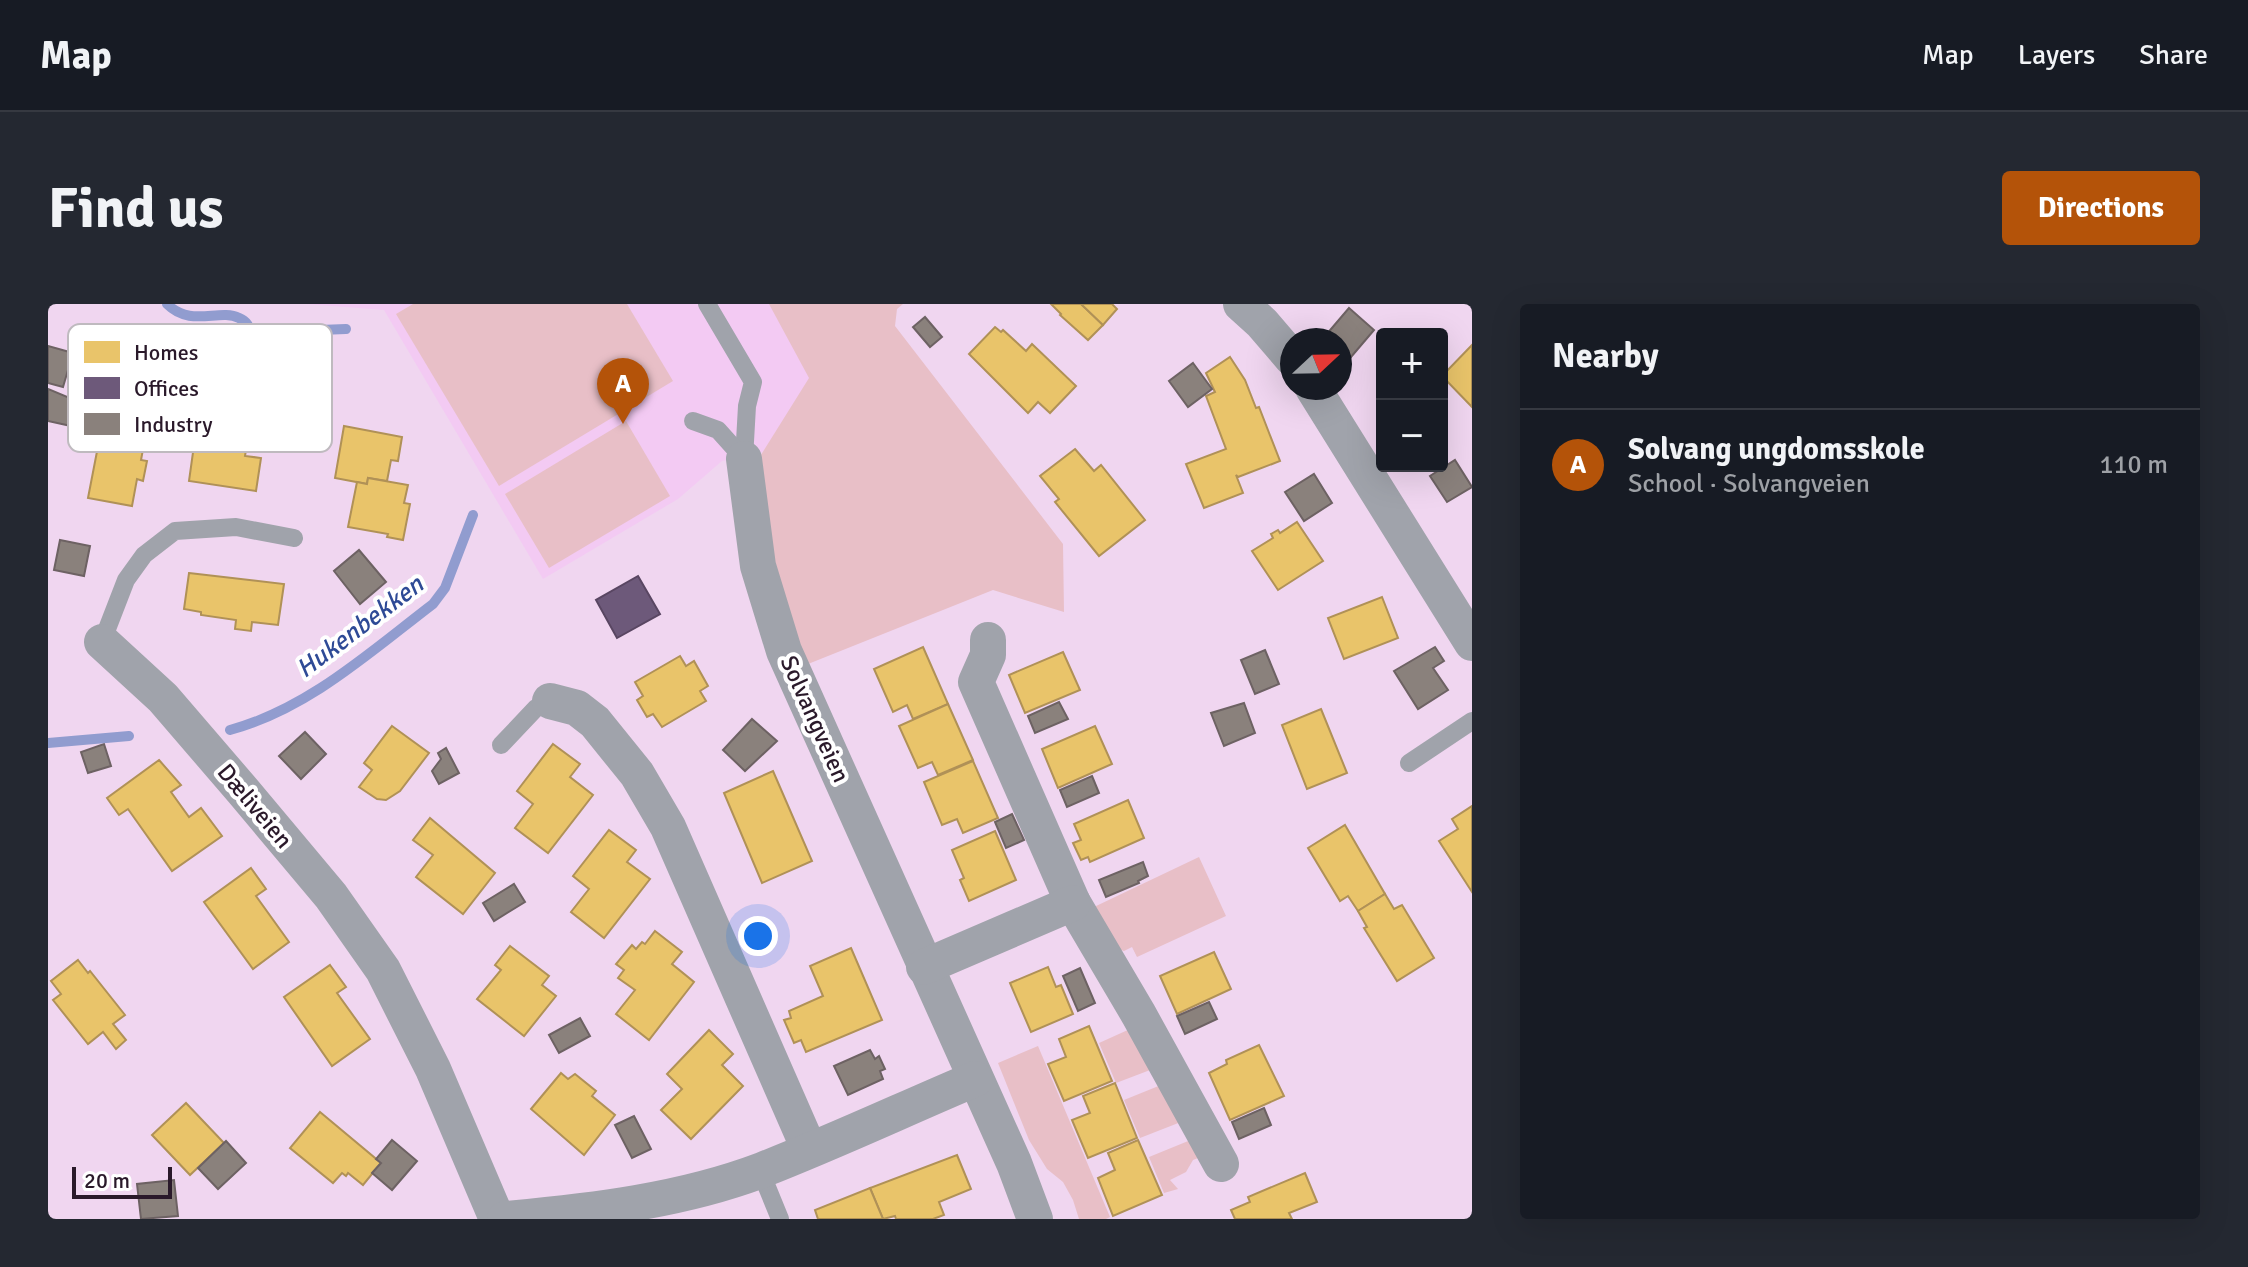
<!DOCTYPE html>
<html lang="en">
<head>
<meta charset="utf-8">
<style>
	:root { --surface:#171b24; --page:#242831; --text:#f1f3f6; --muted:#9ea1a6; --line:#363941; --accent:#b45309 }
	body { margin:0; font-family:Signika,sans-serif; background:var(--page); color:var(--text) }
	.controls { position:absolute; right:24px; top:24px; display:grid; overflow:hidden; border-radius:8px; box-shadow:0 8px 32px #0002 }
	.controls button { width:72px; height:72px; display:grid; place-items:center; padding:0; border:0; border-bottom:2px solid var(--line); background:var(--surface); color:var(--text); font:40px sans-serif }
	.compass { position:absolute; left:1232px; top:24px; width:72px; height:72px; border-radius:50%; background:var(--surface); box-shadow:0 8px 32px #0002; rotate:68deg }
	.scale { position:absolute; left:24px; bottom:20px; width:100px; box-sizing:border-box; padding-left:8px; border:4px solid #2a192a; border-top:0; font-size:22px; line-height:28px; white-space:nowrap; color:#2a192a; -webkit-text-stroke:6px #fff; paint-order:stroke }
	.you { position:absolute; left:710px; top:632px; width:28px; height:28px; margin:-20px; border:6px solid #fff; border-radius:50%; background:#1a73e8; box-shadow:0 0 0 12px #1a73e833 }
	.badge { display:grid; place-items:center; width:52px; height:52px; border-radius:50%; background:var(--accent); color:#fff; font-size:26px; font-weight:700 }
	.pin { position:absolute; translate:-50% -66px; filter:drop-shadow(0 2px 4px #0008) }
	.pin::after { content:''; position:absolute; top:42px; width:28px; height:24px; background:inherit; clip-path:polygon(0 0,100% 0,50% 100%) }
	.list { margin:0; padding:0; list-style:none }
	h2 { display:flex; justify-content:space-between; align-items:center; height:104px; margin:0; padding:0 32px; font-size:34px }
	h2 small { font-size:26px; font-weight:400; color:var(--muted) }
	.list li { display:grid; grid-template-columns:52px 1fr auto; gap:24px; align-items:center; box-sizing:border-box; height:112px; padding:0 32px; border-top:2px solid var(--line) }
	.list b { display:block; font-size:30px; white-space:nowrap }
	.list p { margin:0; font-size:26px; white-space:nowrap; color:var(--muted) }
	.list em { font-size:26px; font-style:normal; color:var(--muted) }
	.map { position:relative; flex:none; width:1424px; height:915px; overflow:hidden; border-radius:8px }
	header { display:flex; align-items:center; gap:48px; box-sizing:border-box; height:112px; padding:0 40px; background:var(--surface); border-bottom:2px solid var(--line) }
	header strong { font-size:38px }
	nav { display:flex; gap:44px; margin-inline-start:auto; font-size:28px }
	.intro { display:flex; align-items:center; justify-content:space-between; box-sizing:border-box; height:192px; padding:0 48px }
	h1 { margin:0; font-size:56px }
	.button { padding:20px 36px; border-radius:8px; background:var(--accent); color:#fff; font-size:28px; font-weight:700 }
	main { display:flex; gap:48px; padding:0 48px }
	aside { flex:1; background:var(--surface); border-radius:8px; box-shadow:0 8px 32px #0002 }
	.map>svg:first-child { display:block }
	.built { fill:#f3caf3 }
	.green { fill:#e8bfc7 }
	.homes { fill:#e9c46a; stroke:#b09157; stroke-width:2 }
	.offices { fill:#6d597a; stroke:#594662; stroke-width:2 }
	.industry { fill:#8a817c; stroke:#6d6263; stroke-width:2 }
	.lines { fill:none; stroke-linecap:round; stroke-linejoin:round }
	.stream { stroke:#919ccf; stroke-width:10 }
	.service { stroke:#a0a3ab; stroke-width:18 }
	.minor { stroke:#a0a3ab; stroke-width:36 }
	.labels { text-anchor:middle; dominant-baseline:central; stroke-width:8; stroke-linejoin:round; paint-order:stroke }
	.street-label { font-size:24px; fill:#2a192a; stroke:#fff }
	.water-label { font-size:26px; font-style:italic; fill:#2e4a96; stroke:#fff }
	.key { fill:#fff; stroke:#bfbabf; stroke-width:2 }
	.key-label { font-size:22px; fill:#2a192a }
</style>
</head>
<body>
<header>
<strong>Map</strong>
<nav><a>Map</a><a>Layers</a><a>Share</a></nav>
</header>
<div class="intro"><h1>Find us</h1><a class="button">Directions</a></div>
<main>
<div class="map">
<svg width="1424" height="915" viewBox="0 0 1424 915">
	<rect width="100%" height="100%" fill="#f0d6f0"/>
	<!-- built -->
	<polygon class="built" points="258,0 723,0 781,92 713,149 674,157 630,195 495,275 336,6"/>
	<!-- green -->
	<g class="green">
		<polygon points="365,0 579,0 625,77 451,182 348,10"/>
		<polygon points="721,0 855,0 849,5 847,22 1015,240 1016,308 945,286 755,362 726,290 711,154 761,74"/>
		<polygon points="578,117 622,192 501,264 457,190"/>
		<polygon points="1151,553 1178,612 1089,653 1084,643 1076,647 1070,645 1046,603"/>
		<polygon points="1082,725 1110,763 1068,779 1051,739"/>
		<polygon points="990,742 1062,913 1058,915 1031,915 1025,896 1015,878 999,865 981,836 950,759"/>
		<polygon points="1113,781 1138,816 1092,834 1076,796"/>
		<polygon points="1150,833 1150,854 1145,856 1138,868 1122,876 1130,885 1116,889 1101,853"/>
	</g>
	<!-- homes -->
	<g class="homes">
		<polygon points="1003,0 1033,0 1055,21 1040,36 1012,11 1013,10"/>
		<polygon points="1033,0 1064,0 1069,5 1055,21"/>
		<polygon points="947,23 953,28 955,26 978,47 984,40 1028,82 1002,109 990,98 980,109 921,50"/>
		<polygon points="1424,41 1424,103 1394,72"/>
		<polygon points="1182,53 1197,76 1208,104 1211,103 1232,157 1190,173 1188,171 1195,189 1156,204 1138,160 1178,145 1158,92 1167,88 1158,69"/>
		<polygon points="296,122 354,133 350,157 343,156 339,177 320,174 319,180 287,174"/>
		<polygon points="148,127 188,133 187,138 199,140 197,152 213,154 208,187 141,177"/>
		<polygon points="52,132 96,140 93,156 99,157 95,177 89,175 84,202 40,194"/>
		<polygon points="1027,145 1046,167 1053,161 1097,216 1051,252 1007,198 1011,195 992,172"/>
		<polygon points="320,174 360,181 356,199 362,200 355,236 339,233 340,230 300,223 309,178 319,180"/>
		<polygon points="1249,218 1275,257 1230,286 1204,247 1225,234 1223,230 1230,226 1232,229"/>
		<polygon points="141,269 236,280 230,321 204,318 203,327 187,325 188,316 153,311 153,308 136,305"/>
		<polygon points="1334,293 1350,334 1296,355 1280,314"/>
		<polygon points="875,343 900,400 865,415 859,401 845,408 826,365"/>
		<polygon points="1015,348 1032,386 977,409 961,371"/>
		<polygon points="632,352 638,362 646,357 660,382 652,387 658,397 614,423 605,410 599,413 589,396 595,392 587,378"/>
		<polygon points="900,400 925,456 890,471 884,458 870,464 851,422"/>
		<polygon points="1273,405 1299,469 1259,485 1234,421"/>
		<polygon points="344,422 381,449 352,487 338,496 329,495 311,483 324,466 316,459"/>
		<polygon points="1047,422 1064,460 1010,484 994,445"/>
		<polygon points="505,440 532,460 522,473 545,491 500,549 467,524 485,500 469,487"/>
		<polygon points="111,456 133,481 123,488 141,513 153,504 174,532 124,567 80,505 71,511 59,494"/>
		<polygon points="925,457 950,514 915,529 909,515 894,521 876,478"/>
		<polygon points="725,467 764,557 714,579 676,489"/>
		<polygon points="1080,496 1096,534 1042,558 1040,553 1033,556 1025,539 1033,536 1026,520"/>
		<polygon points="1424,502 1424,588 1391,537 1410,525 1404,515"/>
		<polygon points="382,514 447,569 415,610 368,573 385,551 365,536"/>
		<polygon points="1297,521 1337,590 1310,607 1300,592 1292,597 1260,544"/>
		<polygon points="561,526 588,546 579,558 602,575 556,634 523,608 541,585 525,572"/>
		<polygon points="947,527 968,576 921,597 912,576 916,574 904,546"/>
		<polygon points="203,564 218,585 208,592 241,638 205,665 156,598"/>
		<polygon points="1337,590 1346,605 1354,601 1386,654 1349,677 1316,624 1319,623 1310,607"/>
		<polygon points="607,627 634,648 624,660 646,678 601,736 568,710 587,686 570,674 576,666 568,660 584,641 588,645 594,638 597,640"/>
		<polygon points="462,642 501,672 494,681 508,692 476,732 429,695 453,666 447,661"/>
		<polygon points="803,644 834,716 758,748 753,736 746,739 736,716 743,714 741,707 775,692 762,662"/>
		<polygon points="1166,648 1183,685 1129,710 1112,672"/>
		<polygon points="30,656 40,669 42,667 77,711 65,720 78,736 68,745 55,728 40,740 5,696 13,690 3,677"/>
		<polygon points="282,661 298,683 289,689 322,735 284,762 236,693"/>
		<polygon points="1000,663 1008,683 1013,681 1025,710 983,728 962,679"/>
		<polygon points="1041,722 1064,777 1016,797 1000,760 1018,753 1011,735"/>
		<polygon points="661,726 685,750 674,761 695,782 643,835 613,806 634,785 619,770"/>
		<polygon points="1211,741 1236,792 1182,816 1161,769 1179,760 1178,756"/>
		<polygon points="513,769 520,775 527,770 548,787 544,792 567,811 536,851 483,805"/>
		<polygon points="1067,779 1089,834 1040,854 1024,816 1042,809 1035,792"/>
		<polygon points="138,799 176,839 142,871 104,831"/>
		<polygon points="272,808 333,859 315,881 300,869 298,872 294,869 285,879 242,844"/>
		<polygon points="1090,836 1114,891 1065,912 1050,874 1067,866 1060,849"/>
		<polygon points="909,851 923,885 891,898 896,911 885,915 848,915 847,912 835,915 822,884"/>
		<polygon points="1257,869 1269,898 1241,909 1244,915 1187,915 1183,906 1202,898 1200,893"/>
		<polygon points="822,884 835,915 770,915 767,906"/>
	</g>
	<!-- offices -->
	<polygon class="offices" points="590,272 612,310 569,334 548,296"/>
	<!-- industry -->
	<g class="industry">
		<polygon points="1301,4 1326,26 1303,53 1292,43 1292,36 1284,36 1278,31"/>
		<polygon points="877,13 894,33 882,43 865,23"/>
		<polygon points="0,42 25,49 15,83 0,79"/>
		<polygon points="1145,59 1164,85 1140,103 1121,77"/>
		<polygon points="0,85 29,97 23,122 0,117"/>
		<polygon points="1407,156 1424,183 1399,198 1382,172"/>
		<polygon points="1266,170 1284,199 1256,217 1237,188"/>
		<polygon points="12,236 42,242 36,272 6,266"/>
		<polygon points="311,246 338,278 312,300 286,267"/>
		<polygon points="1387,343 1396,357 1385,364 1400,386 1370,405 1346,367"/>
		<polygon points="1217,346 1231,380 1207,390 1193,356"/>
		<polygon points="1011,398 1020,415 987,429 980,412"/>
		<polygon points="1196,399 1207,429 1176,442 1163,409"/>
		<polygon points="704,415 729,437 697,467 675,446"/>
		<polygon points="257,428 278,450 253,475 231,452"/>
		<polygon points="56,440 63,462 40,469 33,448"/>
		<polygon points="398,444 411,469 391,480 384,467 393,455 390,449"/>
		<polygon points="1044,472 1051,489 1019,503 1012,486"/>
		<polygon points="964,510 976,536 958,544 947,518"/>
		<polygon points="1095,558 1100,572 1090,577 1091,579 1058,593 1051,576"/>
		<polygon points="466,580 477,598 446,617 435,599"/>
		<polygon points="1032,664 1047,699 1030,707 1015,672"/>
		<polygon points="1161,698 1169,715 1137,730 1129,712"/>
		<polygon points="532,714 542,732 511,749 501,731"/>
		<polygon points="822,746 827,755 831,752 837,765 832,767 835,775 800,791 786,762"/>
		<polygon points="1216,804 1223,821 1191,835 1184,818"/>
		<polygon points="586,812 603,845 584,854 567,821"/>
		<polygon points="344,836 369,857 344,886 324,869 333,859 328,855"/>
		<polygon points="178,837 198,859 170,885 150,864"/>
		<polygon points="126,876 130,912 93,915 89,880"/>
	</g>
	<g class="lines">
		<!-- stream -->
		<g class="stream">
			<path d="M 119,0 C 143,24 171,4 191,14 C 201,18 202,26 206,34 C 209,39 215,42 221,45 L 236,39 L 246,27 L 298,25"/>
			<path d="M 182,426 C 260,405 322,348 385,300 L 397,284 L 425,211"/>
			<polyline points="0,439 81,432"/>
		</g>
		<!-- service -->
		<g class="service">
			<polyline points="659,0 705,78 699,102 696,155"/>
			<polyline points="645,117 670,126 696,155"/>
			<polyline points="54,338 78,276 96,251 127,227 188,223 246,234"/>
			<polyline points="453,441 488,404 502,397"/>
			<polyline points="1361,459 1424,417"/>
			<polyline points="712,866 732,915"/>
		</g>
		<!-- minor -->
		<g class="minor">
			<polyline points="1193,0 1214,19 1244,54"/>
			<polyline points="1265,84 1424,339"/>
			<polyline points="696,155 710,262 736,347 966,859 987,915"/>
			<polyline points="940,336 940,351 928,378 1025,599 1091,711 1173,860"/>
			<polyline points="54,338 115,394 195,487 283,592 335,666 385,765 449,915"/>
			<polyline points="502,397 529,404 547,418 589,470 620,523 761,845"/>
			<polyline points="876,663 1025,599"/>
			<path d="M 457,915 C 543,907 632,897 714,866 C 786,838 856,805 927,775"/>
		</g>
	</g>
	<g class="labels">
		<!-- street labels -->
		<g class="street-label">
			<text transform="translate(767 415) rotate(66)">Solvangveien</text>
			<text transform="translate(207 502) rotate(50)">Dæliveien</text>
		</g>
		<!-- water labels -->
		<g class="water-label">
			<text transform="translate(312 323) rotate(-37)">Hukenbekken</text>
		</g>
	</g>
	<!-- legend -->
	<rect x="20" y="20" width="264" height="128" rx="12" class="key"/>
	<rect x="36" y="37" width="36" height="22" fill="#e9c46a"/>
	<rect x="36" y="73" width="36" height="22" fill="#6d597a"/>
	<rect x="36" y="109" width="36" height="22" fill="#8a817c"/>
	<g class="key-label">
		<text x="86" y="56">Homes</text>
		<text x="86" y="92">Offices</text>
		<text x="86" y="128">Industry</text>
	</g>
</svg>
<div class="controls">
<button>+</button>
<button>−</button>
</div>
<svg class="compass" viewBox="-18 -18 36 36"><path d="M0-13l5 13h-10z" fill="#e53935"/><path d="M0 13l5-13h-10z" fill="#9ea1a6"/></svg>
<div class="scale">20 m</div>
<div class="you"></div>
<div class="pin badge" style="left:575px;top:120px">A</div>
</div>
<aside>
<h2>Nearby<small></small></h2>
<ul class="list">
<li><span class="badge">A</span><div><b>Solvang ungdomsskole</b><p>School · Solvangveien</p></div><em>110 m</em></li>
</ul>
</aside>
</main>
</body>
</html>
